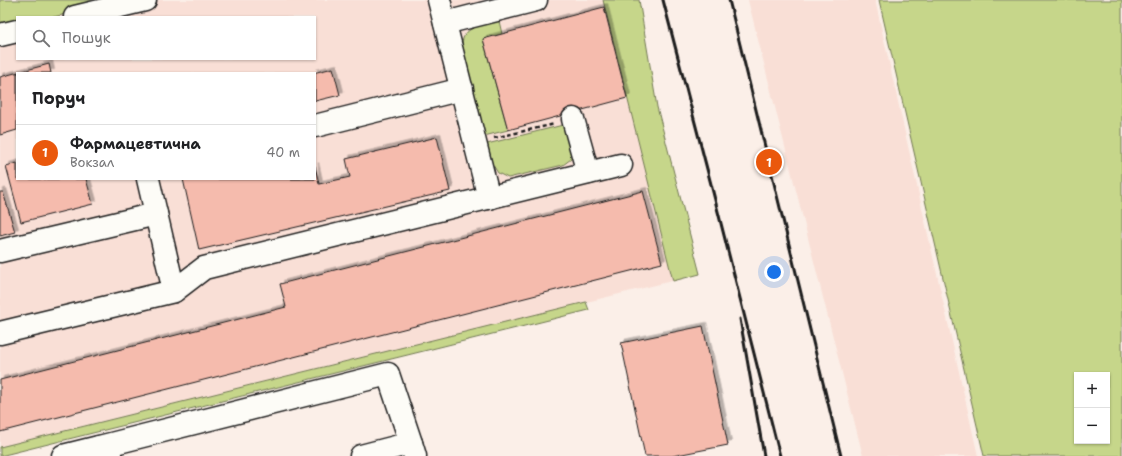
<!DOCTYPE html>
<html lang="uk">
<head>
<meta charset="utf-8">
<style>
	:root { --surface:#fff; --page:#f2f2f2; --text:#202124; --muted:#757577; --line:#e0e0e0; --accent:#ea580c }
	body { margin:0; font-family:"Shantell Sans",sans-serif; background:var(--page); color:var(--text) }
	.controls { position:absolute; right:12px; bottom:12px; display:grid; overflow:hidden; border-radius:0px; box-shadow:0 1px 3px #0004 }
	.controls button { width:36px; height:36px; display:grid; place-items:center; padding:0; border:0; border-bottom:1px solid var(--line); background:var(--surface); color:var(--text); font:20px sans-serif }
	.you { position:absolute; left:774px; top:272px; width:14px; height:14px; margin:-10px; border:3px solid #fff; border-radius:50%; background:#1a73e8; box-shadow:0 0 0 6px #1a73e833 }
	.badge { display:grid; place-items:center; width:26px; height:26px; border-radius:50%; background:var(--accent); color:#fff; font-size:13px; font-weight:700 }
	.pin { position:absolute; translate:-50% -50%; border:2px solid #fff; box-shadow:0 1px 4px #0006 }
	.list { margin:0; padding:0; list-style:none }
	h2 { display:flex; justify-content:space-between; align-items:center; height:52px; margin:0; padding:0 16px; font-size:17px }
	h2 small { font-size:13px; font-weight:400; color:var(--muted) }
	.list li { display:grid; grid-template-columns:26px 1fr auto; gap:12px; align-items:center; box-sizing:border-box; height:56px; padding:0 16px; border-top:1px solid var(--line) }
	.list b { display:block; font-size:15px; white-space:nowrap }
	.list p { margin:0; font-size:13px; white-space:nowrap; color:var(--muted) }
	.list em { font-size:13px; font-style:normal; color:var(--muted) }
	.icon { flex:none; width:22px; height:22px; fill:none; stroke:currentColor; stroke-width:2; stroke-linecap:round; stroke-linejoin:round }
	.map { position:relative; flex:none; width:1122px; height:456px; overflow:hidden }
	.search { position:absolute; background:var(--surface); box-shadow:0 1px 3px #0004; left:16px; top:16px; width:300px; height:44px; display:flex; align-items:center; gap:10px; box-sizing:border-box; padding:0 14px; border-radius:0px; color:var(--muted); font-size:15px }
	.panel { position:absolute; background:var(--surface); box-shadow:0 1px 3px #0004; left:16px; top:72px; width:300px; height:108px; border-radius:0px }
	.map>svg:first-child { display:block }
	.built { fill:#f9dfd6; fill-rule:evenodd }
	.green { fill:#c6d68a; stroke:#717953; fill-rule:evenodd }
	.building { fill:#f5bbad; stroke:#1c1c1c; filter:url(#shadow) }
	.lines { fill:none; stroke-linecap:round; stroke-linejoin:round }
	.minor-casing { stroke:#1c1c1c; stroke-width:25 }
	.path { stroke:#1c1c1c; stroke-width:2.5; stroke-dasharray:4 3; stroke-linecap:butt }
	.minor { stroke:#fdfcf7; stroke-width:22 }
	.rail { stroke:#1c1c1c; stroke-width:3 }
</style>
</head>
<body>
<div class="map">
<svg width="1122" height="456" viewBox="0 0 1122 456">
	<defs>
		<filter id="shadow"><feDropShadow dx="3.5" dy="-3.5" stdDeviation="0" flood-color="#0004"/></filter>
	</defs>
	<rect width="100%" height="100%" fill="#fbefe8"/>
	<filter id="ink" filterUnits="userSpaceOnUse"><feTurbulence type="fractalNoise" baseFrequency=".025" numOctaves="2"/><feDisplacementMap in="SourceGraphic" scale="8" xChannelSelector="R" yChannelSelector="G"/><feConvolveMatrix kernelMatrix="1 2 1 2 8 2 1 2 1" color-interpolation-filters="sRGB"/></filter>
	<g filter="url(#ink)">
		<!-- built -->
		<g class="built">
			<path d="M 0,0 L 639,0 L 657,107 L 700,274 L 0,447 ZM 17,17 L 315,17 L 315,59 L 17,59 ZM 17,73 L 315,73 L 315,179 L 17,179 Z"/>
			<polygon points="748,0 875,0 978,456 863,456"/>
		</g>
		<!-- green -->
		<g class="green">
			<polygon points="0,0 123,0 54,17 17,17 17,26 0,30"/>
			<polygon points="603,0 639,0 657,107 700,274 673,281"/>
			<path d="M 879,0 L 1122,0 L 1122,456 L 984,456 ZM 1077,375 L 1107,375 L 1107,441 L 1077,441 Z"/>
			<path d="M 499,21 L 502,34 L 483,39 L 508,130 L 484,136 L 462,48 C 462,46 462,41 463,39 C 467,25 488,24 499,21 Z"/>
			<polygon points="567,124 574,150 571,159 563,165 508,178 498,173 491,162 487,144"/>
			<polygon points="586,302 589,310 0,456 0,447"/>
		</g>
		<!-- building -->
		<g class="building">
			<polygon points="604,7 627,98 508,130 483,39"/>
			<polygon points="49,64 51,73 17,73 17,130 0,135 0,77"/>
			<polygon points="333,68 340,95 315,101 315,73 313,73"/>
			<polygon points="437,137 450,191 199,250 183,179 315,179 315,166 319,184 350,177 346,159"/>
			<polygon points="17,163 17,179 86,179 93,204 21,222 6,166"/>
			<polygon points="643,191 662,263 0,432 0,380 286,307 280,284"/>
			<polygon points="0,192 3,192 15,232 0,236"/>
			<polygon points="703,326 728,445 672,456 645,456 621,343"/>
		</g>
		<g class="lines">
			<!-- minor casing -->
			<g class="minor-casing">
				<g id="minor">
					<polyline points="439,0 489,198"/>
					<polyline points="75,17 145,0"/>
					<polyline points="445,23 536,0"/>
					<polyline points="0,35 17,31"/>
					<polyline points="573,119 588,173"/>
					<polyline points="315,126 462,89"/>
					<polyline points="148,179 174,291"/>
					<polyline points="0,251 156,214"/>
					<polyline points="0,333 174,291 204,268 621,165"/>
					<polyline points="99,447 388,374 411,443"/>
					<polyline points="63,456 99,447 110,455"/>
					<polyline points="361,456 411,443 415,456"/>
				</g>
			</g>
			<!-- path -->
			<polyline class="path" points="494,138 555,124"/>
			<!-- minor -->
			<use href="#minor" class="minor"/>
			<!-- rail -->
			<g class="rail">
				<polyline points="663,0 713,192 780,456"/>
				<polyline points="729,0 841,456"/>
				<polyline points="740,319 764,456"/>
			</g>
		</g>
	</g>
</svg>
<div class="controls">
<button>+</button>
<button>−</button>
</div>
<div class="you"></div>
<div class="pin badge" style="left:769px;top:162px">1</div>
<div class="search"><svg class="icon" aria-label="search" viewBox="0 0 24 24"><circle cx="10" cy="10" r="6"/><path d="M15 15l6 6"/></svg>Пошук</div>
<section class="panel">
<h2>Поруч<small></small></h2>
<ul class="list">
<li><span class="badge">1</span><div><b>Фармацевтична</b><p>Вокзал</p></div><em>40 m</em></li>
</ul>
</section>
</div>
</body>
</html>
